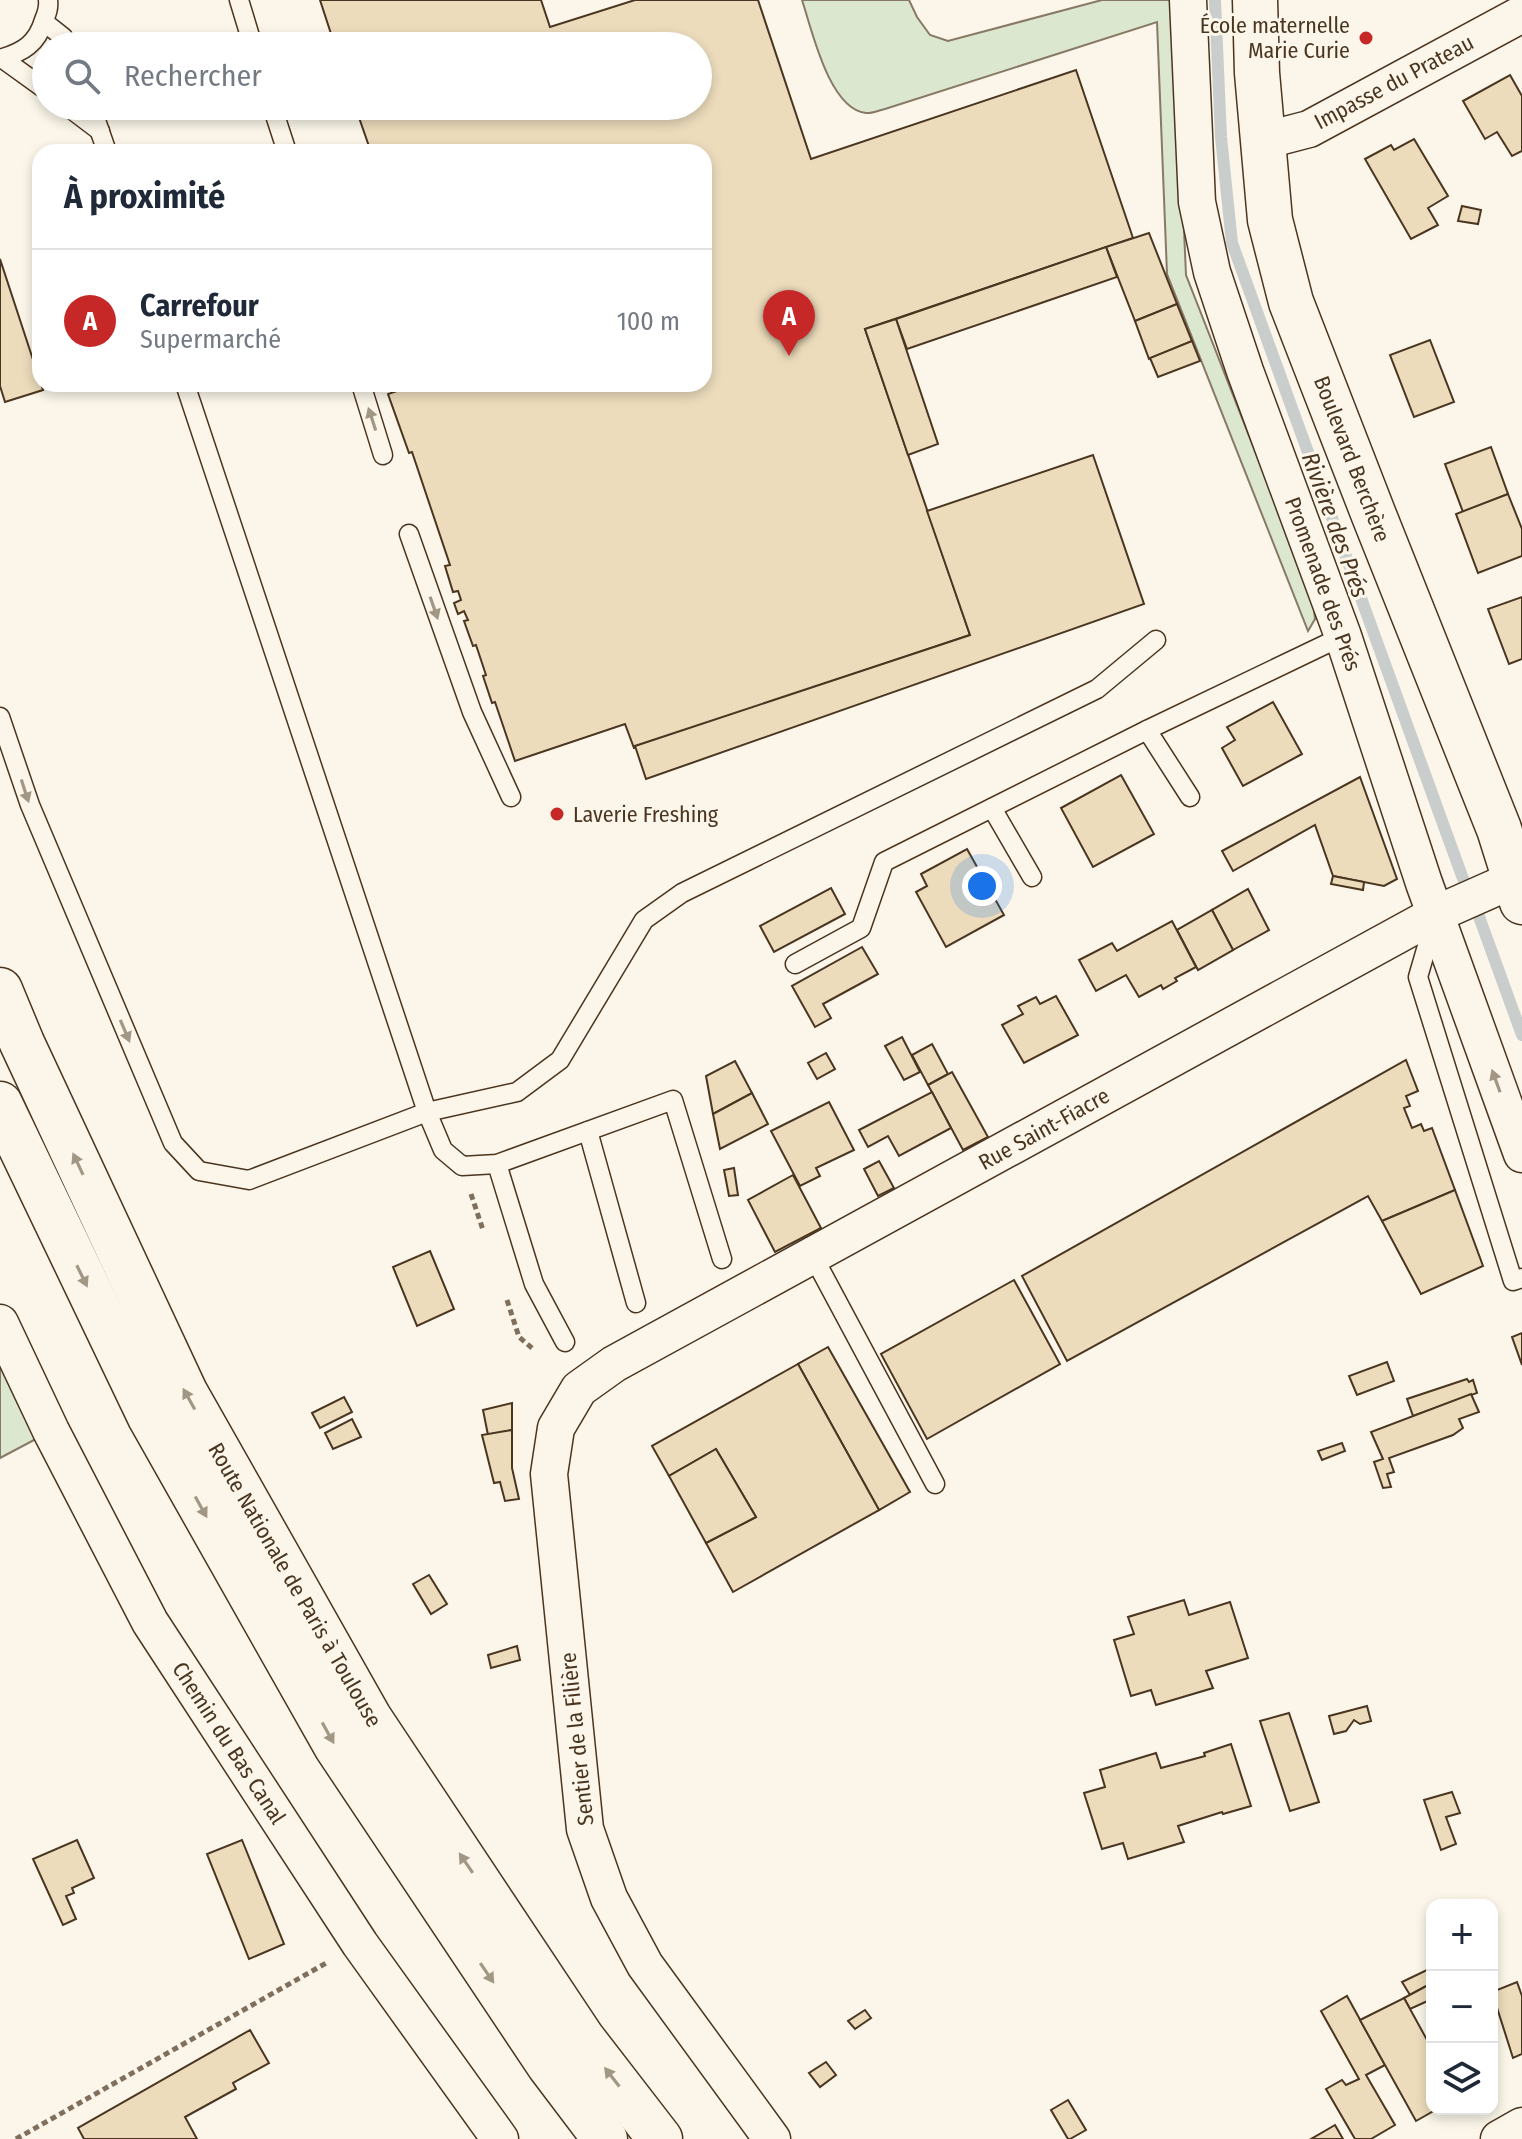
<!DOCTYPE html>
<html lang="fr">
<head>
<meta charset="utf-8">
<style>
	:root { --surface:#fff; --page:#f6f6f7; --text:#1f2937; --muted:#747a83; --line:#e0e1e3; --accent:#c62828 }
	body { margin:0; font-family:"Fira Sans Condensed",sans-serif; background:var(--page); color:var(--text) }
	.controls { position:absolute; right:24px; bottom:24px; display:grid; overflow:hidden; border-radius:16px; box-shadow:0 4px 12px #0003 }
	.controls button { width:72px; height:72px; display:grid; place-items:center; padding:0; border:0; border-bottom:2px solid var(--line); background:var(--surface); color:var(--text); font:40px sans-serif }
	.you { position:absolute; left:982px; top:886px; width:28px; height:28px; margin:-20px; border:6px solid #fff; border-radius:50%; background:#1a73e8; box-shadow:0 0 0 12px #1a73e833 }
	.badge { display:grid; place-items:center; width:52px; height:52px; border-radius:50%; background:var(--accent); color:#fff; font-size:26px; font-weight:700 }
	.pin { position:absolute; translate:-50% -66px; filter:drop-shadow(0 2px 4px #0008) }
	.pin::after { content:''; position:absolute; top:42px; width:28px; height:24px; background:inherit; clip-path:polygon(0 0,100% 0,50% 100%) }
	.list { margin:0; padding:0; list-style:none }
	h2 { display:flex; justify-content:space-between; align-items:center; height:104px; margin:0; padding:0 32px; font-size:34px }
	h2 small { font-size:26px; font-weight:400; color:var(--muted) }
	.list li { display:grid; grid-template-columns:52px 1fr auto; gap:24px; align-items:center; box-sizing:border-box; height:144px; padding:0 32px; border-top:2px solid var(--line) }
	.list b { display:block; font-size:30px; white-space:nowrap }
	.list p { margin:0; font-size:26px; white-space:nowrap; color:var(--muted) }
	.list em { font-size:26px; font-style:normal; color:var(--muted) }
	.icon { flex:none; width:44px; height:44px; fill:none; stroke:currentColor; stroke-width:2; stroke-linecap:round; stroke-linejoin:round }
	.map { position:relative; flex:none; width:1522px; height:2139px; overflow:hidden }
	.search { position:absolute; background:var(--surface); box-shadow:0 4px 12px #0003; left:32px; top:32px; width:680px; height:88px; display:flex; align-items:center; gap:20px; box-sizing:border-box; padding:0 28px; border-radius:44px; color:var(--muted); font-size:30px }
	.panel { position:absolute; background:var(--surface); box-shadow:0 4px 12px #0003; left:32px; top:144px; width:680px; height:248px; border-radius:24px }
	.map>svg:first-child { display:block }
	.green { fill:#dce7d0; stroke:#887966; stroke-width:2 }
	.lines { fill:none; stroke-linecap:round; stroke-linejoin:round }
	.stream { stroke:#c9cecd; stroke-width:12 }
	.building { fill:#ecdcbc; stroke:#4a3520; stroke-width:2 }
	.service-casing { stroke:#4a3520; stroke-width:21 }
	.minor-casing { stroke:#4a3520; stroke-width:39 }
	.secondary-casing { stroke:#4a3520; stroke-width:47 }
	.primary-casing { stroke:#4a3520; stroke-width:47 }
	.path { stroke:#7f6f5c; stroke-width:5; stroke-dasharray:6 4; stroke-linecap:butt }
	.service { stroke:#fbf6e9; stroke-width:18 }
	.minor { stroke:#fbf6e9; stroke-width:36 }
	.secondary { stroke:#fbf6e9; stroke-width:44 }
	.primary { stroke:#fbf6e9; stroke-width:44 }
	.oneway { fill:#a29684 }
	.poi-dot { fill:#c62828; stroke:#fbf6e9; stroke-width:3 }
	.labels { text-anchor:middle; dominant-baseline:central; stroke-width:6; stroke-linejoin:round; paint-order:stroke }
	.poi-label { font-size:22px; fill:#4a3520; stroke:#fbf6e9; text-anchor:end }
	.street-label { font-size:22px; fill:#4a3520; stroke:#fbf6e9 }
	.water-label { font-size:24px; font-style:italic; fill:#4a3520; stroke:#fbf6e9 }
</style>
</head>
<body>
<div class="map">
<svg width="1522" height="2139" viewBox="0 0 1522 2139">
	<rect width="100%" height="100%" fill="#fbf6e9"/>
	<!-- green -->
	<g class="green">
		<path d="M 802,0 L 909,0 L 917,17 L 930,35 L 948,41 L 1102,0 L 1174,0 L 1186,275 L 1313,599 L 1315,619 L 1308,631 L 1167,274 L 1157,22 L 885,109 C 879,110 871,114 866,113 C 829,109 812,30 802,0 Z"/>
		<polygon points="0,1358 36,1439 0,1458"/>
	</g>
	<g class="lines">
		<!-- stream -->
		<polyline class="stream" points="1215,0 1221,137 1232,243 1462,876 1477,911 1522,1035"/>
	</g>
	<!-- building -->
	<g class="building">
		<polygon points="320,0 541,0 550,27 635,0 758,0 811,159 1076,70 1133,238 865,329 970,635 634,748 625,724 515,761 495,702 492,703 483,676 486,675 476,645 473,646 464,621 468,620 464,611 458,614 454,603 461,600 458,591 453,592 445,566 450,565 412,452 409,453 388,394 417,384 704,384 704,152 371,152 355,106 698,106 698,46 335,46"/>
		<polygon points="1510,75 1522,96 1522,151 1512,156 1497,132 1485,139 1463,101"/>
		<polygon points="1414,139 1448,196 1428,208 1438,225 1411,239 1365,159 1391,145 1394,150"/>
		<polygon points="1462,206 1481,210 1478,224 1458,221"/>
		<polygon points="1149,233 1177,304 1135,321 1106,247"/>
		<polygon points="1106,247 1117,277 907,349 896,319"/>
		<polygon points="0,259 43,390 5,402 0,386"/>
		<polygon points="1177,304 1192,341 1149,359 1135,321"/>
		<polygon points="896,319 938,444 908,455 865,329"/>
		<polygon points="1430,340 1454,402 1414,417 1390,355"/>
		<polygon points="1192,341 1200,361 1158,377 1150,358"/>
		<polygon points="1491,447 1508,494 1463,512 1445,464"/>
		<polygon points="1093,455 1144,604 646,779 635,746 970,635 927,511"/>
		<polygon points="1508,494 1522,529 1522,556 1478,573 1456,514"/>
		<polygon points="1522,597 1522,659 1509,664 1488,609"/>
		<polygon points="1273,702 1302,754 1243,786 1222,748 1235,740 1227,727"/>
		<polygon points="1121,775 1154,834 1093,867 1061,808"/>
		<polygon points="1360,777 1397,879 1384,886 1333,876 1315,825 1233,871 1222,851"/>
		<polygon points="967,849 1004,915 946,947 916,892 927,886 921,874"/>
		<polygon points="1333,876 1364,882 1363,890 1331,884"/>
		<polygon points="831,888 845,914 774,952 760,926"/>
		<polygon points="1248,889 1269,930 1233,950 1212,910"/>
		<polygon points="1212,910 1233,950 1198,970 1177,930"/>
		<polygon points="1172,921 1196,967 1175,978 1177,981 1163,989 1161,985 1139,997 1126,975 1096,991 1079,960 1112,943 1117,951"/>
		<polygon points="862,947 878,974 823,1004 831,1018 815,1027 792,986"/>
		<polygon points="1056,996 1078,1035 1024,1063 1002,1025 1023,1014 1018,1006 1036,997 1040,1004"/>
		<polygon points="902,1037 920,1072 904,1080 885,1046"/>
		<polygon points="932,1044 948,1074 928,1085 912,1055"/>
		<polygon points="826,1053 835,1069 817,1079 808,1063"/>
		<polygon points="1406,1060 1418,1091 1406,1096 1410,1106 1404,1108 1412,1128 1421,1124 1424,1131 1432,1128 1455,1190 1382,1221 1368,1196 1067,1361 1022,1276"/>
		<polygon points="735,1061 752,1093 713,1114 706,1076"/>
		<polygon points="952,1072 988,1137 963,1150 928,1085"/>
		<polygon points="932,1092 951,1128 899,1156 888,1136 868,1147 859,1130"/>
		<polygon points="752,1093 768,1124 720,1149 713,1114"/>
		<polygon points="829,1102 854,1150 816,1168 820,1176 800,1186 771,1131"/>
		<polygon points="879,1161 894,1188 878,1196 864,1169"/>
		<polygon points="734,1168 738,1195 729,1196 724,1170"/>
		<polygon points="793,1175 821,1228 775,1252 748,1200"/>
		<polygon points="1455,1190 1483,1266 1421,1294 1382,1221"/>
		<polygon points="430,1251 454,1309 417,1326 393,1267"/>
		<polygon points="1014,1280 1060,1364 927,1439 881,1354"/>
		<polygon points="1522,1333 1522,1365 1512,1337"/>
		<polygon points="828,1347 910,1492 879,1510 798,1364"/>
		<polygon points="1387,1362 1394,1381 1357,1395 1349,1376"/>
		<polygon points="798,1364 879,1510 733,1592 706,1543 756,1517 716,1449 669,1476 652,1446"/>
		<polygon points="1467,1379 1469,1382 1473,1380 1477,1393 1413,1416 1407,1399"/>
		<polygon points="1471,1394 1479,1412 1459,1419 1463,1428 1453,1435 1389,1458 1394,1472 1387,1474 1391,1487 1383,1488 1374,1462 1383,1459 1371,1432"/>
		<polygon points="344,1397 352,1412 320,1428 312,1413"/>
		<polygon points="512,1403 512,1430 488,1435 483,1410"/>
		<polygon points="352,1419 361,1437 333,1449 325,1433"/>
		<polygon points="512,1430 512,1468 519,1499 505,1501 500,1482 494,1483 482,1435"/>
		<polygon points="1342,1443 1345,1451 1322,1460 1318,1451"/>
		<polygon points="716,1449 756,1517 706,1543 669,1476"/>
		<polygon points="429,1575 447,1604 431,1614 413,1584"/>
		<polygon points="1184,1600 1189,1615 1230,1602 1248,1658 1206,1671 1213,1688 1156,1705 1151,1690 1131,1696 1114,1640 1134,1634 1128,1617"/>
		<polygon points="517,1646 520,1660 491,1668 488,1655"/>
		<polygon points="1367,1706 1371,1721 1360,1724 1354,1720 1346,1731 1334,1734 1329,1716"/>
		<polygon points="1289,1713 1319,1802 1290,1811 1260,1721"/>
		<polygon points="1231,1744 1251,1806 1223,1814 1222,1812 1178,1826 1184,1842 1128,1859 1123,1843 1102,1849 1084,1793 1105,1787 1100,1770 1156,1753 1161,1768 1205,1756 1204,1753"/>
		<polygon points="1452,1792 1460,1813 1446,1817 1456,1844 1441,1850 1424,1800"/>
		<polygon points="77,1840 94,1878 72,1888 74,1893 66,1896 76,1919 63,1925 33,1859"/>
		<polygon points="242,1840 284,1944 249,1959 207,1854"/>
		<polygon points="1431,1968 1432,1983 1410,1995 1402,1982"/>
		<polygon points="1517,1982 1522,1996 1522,2054 1513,2058 1492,1992"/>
		<polygon points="1432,1983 1432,1999 1410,2009 1404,1998"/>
		<polygon points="1347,1996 1385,2065 1366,2075 1395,2125 1371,2139 1355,2139 1326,2089 1342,2080 1346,2085 1359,2079 1321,2011"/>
		<polygon points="1404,1998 1432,2049 1432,2109 1437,2109 1416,2121 1360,2020"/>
		<polygon points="865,2010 871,2018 855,2029 848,2021"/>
		<polygon points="250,2030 269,2063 233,2083 236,2089 185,2117 197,2139 84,2139 78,2128"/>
		<polygon points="826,2062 836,2075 820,2087 809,2073"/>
		<polygon points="1068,2100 1086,2130 1070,2139 1068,2139 1051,2110"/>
		<polygon points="1335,2125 1343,2139 1311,2139"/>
	</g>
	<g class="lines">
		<!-- service casing -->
		<g class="service-casing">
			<g id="service">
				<polyline points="239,0 253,46"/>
				<polyline points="44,22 63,37 67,46"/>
				<path d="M 0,59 C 23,52 37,44 44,20 C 47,13 49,8 48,0"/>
				<polyline points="3,59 46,90"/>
				<polyline points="67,106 100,131"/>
				<polyline points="91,106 107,152"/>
				<polyline points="272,106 287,152"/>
				<polyline points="185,384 427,1112 443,1150 462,1166 497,1164 673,1100 722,1259"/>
				<polyline points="361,384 383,455"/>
				<polyline points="409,534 472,712 511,797"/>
				<polyline points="0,717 30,805 173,1143 199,1171 249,1180 427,1112 517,1092 560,1060 644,920 682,893 1097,689 1156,640"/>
				<polyline points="1147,730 1190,797"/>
				<polyline points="992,808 1032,877"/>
				<polyline points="1434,922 1418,977 1513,1281 1522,1278"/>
				<polyline points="795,964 861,928 884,862 1147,730 1343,636"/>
				<polyline points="588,1131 636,1303"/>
				<polyline points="497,1164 534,1284 565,1342"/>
				<polyline points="813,1256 935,1484"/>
			</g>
		</g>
		<!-- minor casing -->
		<g class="minor-casing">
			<g id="minor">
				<polyline points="1188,0 1197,202 1212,272 1245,371 1343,636 1424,883 1522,1154"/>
				<polyline points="1263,141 1309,129 1522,14"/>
				<polyline points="0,1323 51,1431 150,1622 360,1944 500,2139"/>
				<polyline points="772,2139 645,1965 609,1898 585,1829 549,1474 556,1428 579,1389 614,1364 1436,914 1515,879 1522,878"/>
				<polyline points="1499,2139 1522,2126"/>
			</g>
		</g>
		<!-- secondary casing -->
		<g class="secondary-casing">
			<polyline id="secondary" points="1255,0 1257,73 1270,220 1291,302 1373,513 1499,829 1522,902"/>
		</g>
		<!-- primary casing -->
		<g class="primary-casing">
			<g id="primary">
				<polyline points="0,990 22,1043 185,1392 370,1719 582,2038 660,2139"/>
				<polyline points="0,1104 150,1417 336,1746 549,2065 605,2139"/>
			</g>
		</g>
		<!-- path -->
		<g class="path">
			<polyline points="471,1194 483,1230"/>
			<polyline points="507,1300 519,1337 533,1349"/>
			<polyline points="16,2139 328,1962"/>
		</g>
		<!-- service -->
		<use href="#service" class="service"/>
		<!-- minor -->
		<use href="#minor" class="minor"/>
		<!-- secondary -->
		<use href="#secondary" class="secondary"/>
		<!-- primary -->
		<use href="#primary" class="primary"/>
	</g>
	<!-- one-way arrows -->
	<defs><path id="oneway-solid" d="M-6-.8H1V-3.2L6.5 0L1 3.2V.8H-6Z" transform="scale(2)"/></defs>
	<g class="oneway">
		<use href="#oneway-solid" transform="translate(372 419) rotate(-108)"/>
		<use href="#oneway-solid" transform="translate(434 608) rotate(71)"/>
		<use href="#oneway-solid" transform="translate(25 791) rotate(72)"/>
		<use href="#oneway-solid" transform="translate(125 1031) rotate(67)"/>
		<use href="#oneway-solid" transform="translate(1496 1081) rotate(-110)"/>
		<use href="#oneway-solid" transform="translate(78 1164) rotate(-115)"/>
		<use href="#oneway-solid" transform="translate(82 1276) rotate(64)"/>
		<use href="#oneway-solid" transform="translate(189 1399) rotate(-119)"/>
		<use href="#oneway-solid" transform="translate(201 1507) rotate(61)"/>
		<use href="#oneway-solid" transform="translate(328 1733) rotate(61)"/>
		<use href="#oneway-solid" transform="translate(466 1863) rotate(-124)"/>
		<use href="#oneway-solid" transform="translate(487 1973) rotate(56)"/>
		<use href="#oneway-solid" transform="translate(612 2077) rotate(-128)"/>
	</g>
	<!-- markers -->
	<g class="poi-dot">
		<circle cx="1366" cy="38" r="8"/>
		<circle cx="557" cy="814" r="8"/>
	</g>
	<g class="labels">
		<!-- poi labels -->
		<g class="poi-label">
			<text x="1350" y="25">École maternelle<tspan x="1350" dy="25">Marie Curie</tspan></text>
			<text x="573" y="814" text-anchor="start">Laverie Freshing</text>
		</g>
		<!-- street labels -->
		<g class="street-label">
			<text transform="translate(1394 82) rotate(-28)">Impasse du Prateau</text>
			<text transform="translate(1352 459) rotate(69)">Boulevard Berchère</text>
			<text transform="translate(1323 584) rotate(70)">Promenade des Prés</text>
			<text transform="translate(1044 1129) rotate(-29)">Rue Saint-Fiacre</text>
			<text transform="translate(295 1585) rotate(60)">Route Nationale de Paris à Toulouse</text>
			<text transform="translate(577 1739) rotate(-96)">Sentier de la Filière</text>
			<text transform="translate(229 1743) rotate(57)">Chemin du Bas Canal</text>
		</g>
		<!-- water labels -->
		<g class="water-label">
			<text transform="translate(1335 525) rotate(70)">Rivière des Prés</text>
		</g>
	</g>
</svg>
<div class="controls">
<button>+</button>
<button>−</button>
<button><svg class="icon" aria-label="layers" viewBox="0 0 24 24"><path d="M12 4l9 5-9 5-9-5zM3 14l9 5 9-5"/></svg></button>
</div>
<div class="you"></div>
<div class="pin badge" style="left:789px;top:356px">A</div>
<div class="search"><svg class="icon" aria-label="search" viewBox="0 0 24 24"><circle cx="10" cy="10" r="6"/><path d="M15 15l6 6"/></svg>Rechercher</div>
<section class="panel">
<h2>À proximité<small></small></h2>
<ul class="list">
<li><span class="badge">A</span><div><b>Carrefour</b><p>Supermarché</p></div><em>100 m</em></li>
</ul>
</section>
</div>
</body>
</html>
